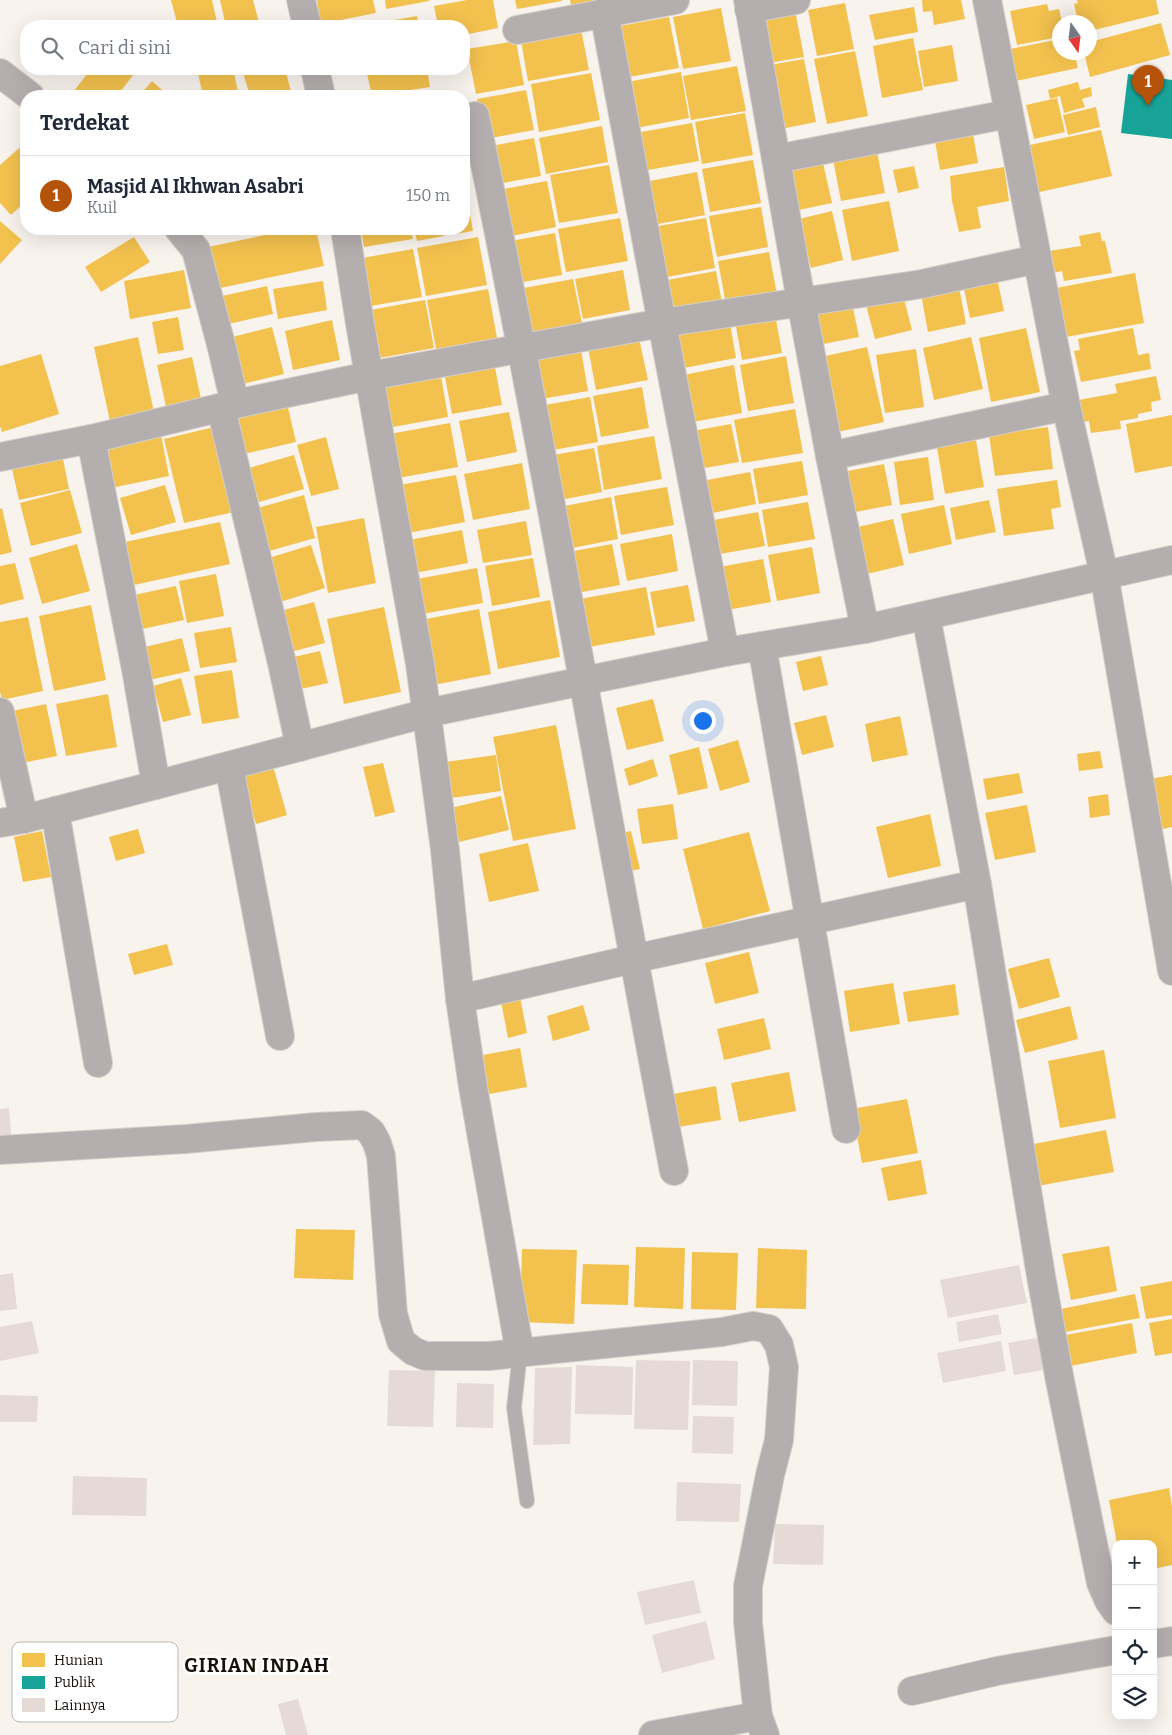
<!DOCTYPE html>
<html lang="id">
<head>
<meta charset="utf-8">
<style>
	:root { --surface:#fff; --page:#f2f2f3; --text:#1f2937; --muted:#747a83; --line:#e0e1e3; --accent:#b45309 }
	body { margin:0; font-family:Bitter,serif; background:var(--page); color:var(--text) }
	.controls { position:absolute; right:15px; bottom:15px; display:grid; overflow:hidden; border-radius:10px; box-shadow:0 5px 20px #0002 }
	.controls button { width:45px; height:45px; display:grid; place-items:center; padding:0; border:0; border-bottom:1px solid var(--line); background:var(--surface); color:var(--text); font:25px sans-serif }
	.compass { position:absolute; left:1052px; top:15px; width:45px; height:45px; border-radius:50%; background:var(--surface); box-shadow:0 5px 20px #0002; rotate:166deg }
	.you { position:absolute; left:702px; top:720px; width:18px; height:18px; margin:-12px; border:4px solid #fff; border-radius:50%; background:#1a73e8; box-shadow:0 0 0 8px #1a73e833 }
	.badge { display:grid; place-items:center; width:32px; height:32px; border-radius:50%; background:var(--accent); color:#fff; font-size:16px; font-weight:700 }
	.pin { position:absolute; translate:-50% -41px; filter:drop-shadow(0 1px 2px #0008) }
	.pin::after { content:''; position:absolute; top:26px; width:18px; height:15px; background:inherit; clip-path:polygon(0 0,100% 0,50% 100%) }
	.list { margin:0; padding:0; list-style:none }
	h2 { display:flex; justify-content:space-between; align-items:center; height:65px; margin:0; padding:0 20px; font-size:21px }
	h2 small { font-size:16px; font-weight:400; color:var(--muted) }
	.list li { display:grid; grid-template-columns:32px 1fr auto; gap:15px; align-items:center; box-sizing:border-box; height:80px; padding:0 20px; border-top:1px solid var(--line) }
	.list b { display:block; font-size:19px; white-space:nowrap }
	.list p { margin:0; font-size:16px; white-space:nowrap; color:var(--muted) }
	.list em { font-size:16px; font-style:normal; color:var(--muted) }
	.icon { flex:none; width:28px; height:28px; fill:none; stroke:currentColor; stroke-width:2; stroke-linecap:round; stroke-linejoin:round }
	.map { position:relative; flex:none; width:1172px; height:1735px; overflow:hidden }
	.search { position:absolute; background:var(--surface); box-shadow:0 5px 20px #0002; left:20px; top:20px; width:450px; height:55px; display:flex; align-items:center; gap:12px; box-sizing:border-box; padding:0 18px; border-radius:20px; color:var(--muted); font-size:19px }
	.panel { position:absolute; background:var(--surface); box-shadow:0 5px 20px #0002; left:20px; top:90px; width:450px; height:145px; border-radius:20px }
	.map>svg:first-child { display:block }
	.homes { fill:#f2c14e }
	.public { fill:#17a398 }
	.building { fill:#e5dad6 }
	.lines { fill:none; stroke-linecap:round; stroke-linejoin:round }
	.lane-casing { stroke:#d4cfca; stroke-width:16 }
	.street-casing { stroke:#d4cfca; stroke-width:30 }
	.lane { stroke:#b4afae; stroke-width:14 }
	.street { stroke:#b4afae; stroke-width:28 }
	.labels { text-anchor:middle; dominant-baseline:central; stroke-width:5; stroke-linejoin:round; paint-order:stroke }
	.district-label { font-size:19px; font-weight:bold; letter-spacing:1px; fill:#170f08; stroke:#fff }
	.key { fill:#fff; stroke:#b9b7b5; stroke-width:1 }
	.key-label { font-size:14px; fill:#170f08 }
</style>
</head>
<body>
<div class="map">
<svg width="1172" height="1735" viewBox="0 0 1172 1735">
	<rect width="100%" height="100%" fill="#f9f3ee"/>
	<!-- homes -->
	<g class="homes">
		<polygon points="171,0 212,0 218,26 178,26"/>
		<polygon points="220,0 253,0 260,26 226,26"/>
		<polygon points="317,0 373,0 376,13 321,24"/>
		<polygon points="385,0 429,0 429,1 386,9"/>
		<polygon points="467,0 493,0 498,28 464,35 464,26 438,26 434,6"/>
		<polygon points="515,0 562,0 562,1 517,9"/>
		<polygon points="570,0 593,0 593,1 571,5"/>
		<polygon points="922,0 961,0 965,19 934,25 932,11 923,12"/>
		<polygon points="1077,0 1156,0 1159,14 1090,31 1090,22 1078,22 1074,4 1078,3"/>
		<polygon points="845,3 854,49 817,56 808,10"/>
		<polygon points="1047,4 1049,11 1059,9 1062,22 1060,22 1060,34 1054,35 1054,38 1017,45 1010,11"/>
		<polygon points="914,7 918,32 875,40 869,15"/>
		<polygon points="721,8 731,61 683,69 673,17"/>
		<polygon points="795,10 804,57 769,63 760,17"/>
		<polygon points="417,16 419,26 366,26 366,25"/>
		<polygon points="669,17 679,68 629,77 620,26"/>
		<polygon points="1161,23 1170,55 1090,77 1084,52 1090,52 1090,42"/>
		<polygon points="580,24 589,70 528,81 520,35"/>
		<polygon points="913,38 923,90 882,98 873,46"/>
		<polygon points="1060,39 1060,52 1074,52 1078,68 1011,82 1005,50"/>
		<polygon points="516,41 524,85 476,94 467,49"/>
		<polygon points="952,45 958,81 924,87 918,51"/>
		<polygon points="855,51 868,116 827,124 814,59"/>
		<polygon points="804,59 816,122 781,129 769,65"/>
		<polygon points="737,66 746,111 691,120 683,76"/>
		<polygon points="91,69 136,69 137,70 117,96 70,96"/>
		<polygon points="197,69 233,69 239,96 203,96"/>
		<polygon points="242,69 285,69 291,91 272,96 250,96"/>
		<polygon points="366,69 427,69 430,87 372,96"/>
		<polygon points="681,72 689,118 636,128 627,82"/>
		<polygon points="591,73 600,120 539,132 531,84"/>
		<polygon points="152,81 169,96 139,96"/>
		<polygon points="1078,82 1080,90 1091,87 1092,96 1082,99 1085,107 1064,113 1060,96 1050,99 1048,90"/>
		<polygon points="526,90 534,130 485,139 477,99"/>
		<polygon points="1057,98 1065,132 1034,139 1026,105"/>
		<polygon points="1096,107 1100,127 1068,135 1063,115"/>
		<polygon points="745,113 753,155 702,164 695,122"/>
		<polygon points="692,123 699,161 648,170 641,132"/>
		<polygon points="602,126 608,162 546,174 539,138"/>
		<polygon points="972,128 978,163 940,170 934,135"/>
		<polygon points="1101,130 1112,176 1035,193 1025,146"/>
		<polygon points="534,138 541,176 492,185 485,147"/>
		<polygon points="875,141 885,193 841,201 831,149"/>
		<polygon points="26,142 26,201 11,215 0,203 0,165"/>
		<polygon points="821,154 832,203 799,210 788,161"/>
		<polygon points="753,160 761,203 710,212 702,169"/>
		<polygon points="609,165 618,213 559,223 550,175"/>
		<polygon points="914,166 919,188 898,193 893,170"/>
		<polygon points="1004,167 1009,201 977,207 981,228 959,232 952,201 950,176"/>
		<polygon points="697,172 705,215 653,225 645,182"/>
		<polygon points="547,181 556,227 502,238 493,191"/>
		<polygon points="466,191 473,231 450,235 449,229 464,229 464,192"/>
		<polygon points="889,201 899,251 852,261 842,210"/>
		<polygon points="761,207 768,247 717,257 709,216"/>
		<polygon points="832,211 843,260 811,268 799,219"/>
		<polygon points="620,218 628,261 566,272 558,229"/>
		<polygon points="706,218 715,268 662,278 652,227"/>
		<polygon points="0,221 22,240 0,264"/>
		<polygon points="193,229 223,229 223,230 195,236"/>
		<polygon points="294,229 316,229 324,266 211,290 203,248"/>
		<polygon points="361,229 411,229 413,239 364,247"/>
		<polygon points="414,229 443,229 444,236 417,241"/>
		<polygon points="1100,232 1102,241 1105,241 1112,273 1064,281 1062,271 1053,273 1049,251 1081,246 1079,236"/>
		<polygon points="555,233 562,275 512,284 505,242"/>
		<polygon points="134,237 150,262 101,292 85,267"/>
		<polygon points="478,237 487,285 426,296 417,248"/>
		<polygon points="413,249 422,297 371,306 362,258"/>
		<polygon points="769,252 778,300 727,310 718,261"/>
		<polygon points="184,270 191,308 130,319 124,281"/>
		<polygon points="623,270 630,310 583,319 575,279"/>
		<polygon points="716,271 723,308 669,319 662,281"/>
		<polygon points="1135,273 1144,323 1060,338 1051,289"/>
		<polygon points="997,278 1004,311 970,318 963,284"/>
		<polygon points="573,279 582,323 521,335 513,290"/>
		<polygon points="323,281 327,310 278,319 273,289"/>
		<polygon points="267,286 273,314 224,325 218,297"/>
		<polygon points="959,287 966,324 928,332 921,294"/>
		<polygon points="488,289 497,338 436,349 427,300"/>
		<polygon points="903,295 912,330 875,339 866,305"/>
		<polygon points="851,298 859,337 813,346 805,308"/>
		<polygon points="425,300 434,348 379,358 370,310"/>
		<polygon points="774,309 782,353 742,360 734,316"/>
		<polygon points="178,317 184,350 158,354 152,322"/>
		<polygon points="729,318 736,358 679,369 672,329"/>
		<polygon points="332,320 340,360 293,370 285,331"/>
		<polygon points="272,327 284,374 235,386 224,339"/>
		<polygon points="1026,328 1040,392 991,402 979,338"/>
		<polygon points="1133,328 1138,355 1149,353 1151,369 1081,382 1074,351 1080,350 1078,339"/>
		<polygon points="138,337 155,417 111,426 94,347"/>
		<polygon points="971,337 983,389 934,400 923,348"/>
		<polygon points="639,338 648,380 596,390 588,347"/>
		<polygon points="867,347 884,422 833,433 816,358"/>
		<polygon points="916,349 924,407 885,413 876,355"/>
		<polygon points="581,350 588,391 535,400 527,360"/>
		<polygon points="41,354 59,414 2,432 0,426 0,366"/>
		<polygon points="786,356 794,403 748,411 740,365"/>
		<polygon points="192,357 203,408 168,416 157,365"/>
		<polygon points="494,362 502,405 452,414 444,372"/>
		<polygon points="734,365 742,413 687,423 678,376"/>
		<polygon points="441,376 448,417 382,429 375,387"/>
		<polygon points="1156,376 1161,400 1151,402 1152,411 1138,414 1138,418 1120,421 1121,429 1091,433 1089,421 1077,423 1073,401 1117,393 1115,384"/>
		<polygon points="642,387 649,428 601,437 593,396"/>
		<polygon points="590,397 598,442 542,452 534,407"/>
		<polygon points="286,399 296,442 235,456 226,413"/>
		<polygon points="795,409 803,453 742,463 734,420"/>
		<polygon points="509,412 517,452 467,462 459,421"/>
		<polygon points="1172,415 1172,466 1135,473 1126,424"/>
		<polygon points="450,423 458,467 393,479 384,435"/>
		<polygon points="731,424 739,462 693,470 687,432"/>
		<polygon points="214,427 234,512 184,523 164,439"/>
		<polygon points="1048,427 1053,469 995,476 989,435"/>
		<polygon points="974,429 984,487 945,494 935,436"/>
		<polygon points="160,430 169,476 111,488 102,442"/>
		<polygon points="654,436 662,479 604,490 597,446"/>
		<polygon points="326,437 339,489 311,496 297,445"/>
		<polygon points="594,448 602,492 555,501 547,456"/>
		<polygon points="61,449 69,489 19,500 10,460"/>
		<polygon points="294,455 304,489 259,502 249,468"/>
		<polygon points="928,457 934,500 900,505 894,462"/>
		<polygon points="802,461 808,495 759,504 753,469"/>
		<polygon points="522,463 530,509 473,520 464,474"/>
		<polygon points="884,464 892,505 845,514 837,473"/>
		<polygon points="750,472 756,504 708,514 702,481"/>
		<polygon points="456,475 465,522 403,534 394,486"/>
		<polygon points="1057,480 1061,507 1051,509 1054,529 1004,536 997,489"/>
		<polygon points="165,485 176,522 131,535 120,498"/>
		<polygon points="667,487 674,525 621,535 614,496"/>
		<polygon points="70,490 82,533 31,546 20,503"/>
		<polygon points="304,495 315,538 262,553 250,510"/>
		<polygon points="611,497 618,539 562,550 554,508"/>
		<polygon points="989,500 996,532 956,540 950,508"/>
		<polygon points="808,502 815,539 768,547 762,510"/>
		<polygon points="944,505 952,544 909,554 901,514"/>
		<polygon points="2,508 12,552 0,555 0,509"/>
		<polygon points="758,512 765,546 714,555 708,521"/>
		<polygon points="364,518 376,583 328,593 316,527"/>
		<polygon points="893,519 904,565 859,576 849,529"/>
		<polygon points="526,521 532,555 483,563 477,530"/>
		<polygon points="220,522 230,564 134,585 125,542"/>
		<polygon points="462,530 468,563 415,573 409,540"/>
		<polygon points="672,534 678,571 627,581 620,544"/>
		<polygon points="77,544 90,591 42,604 29,558"/>
		<polygon points="612,544 620,585 571,594 563,553"/>
		<polygon points="311,545 325,588 277,603 262,560"/>
		<polygon points="812,547 820,593 777,601 768,555"/>
		<polygon points="533,558 540,597 492,606 485,566"/>
		<polygon points="763,559 771,602 722,611 714,568"/>
		<polygon points="15,563 24,599 0,605 0,566"/>
		<polygon points="477,568 483,603 417,615 411,580"/>
		<polygon points="216,574 224,616 187,623 179,581"/>
		<polygon points="688,585 695,621 657,628 650,592"/>
		<polygon points="176,586 184,620 133,631 125,597"/>
		<polygon points="646,587 655,635 583,648 574,600"/>
		<polygon points="550,600 560,657 498,669 488,612"/>
		<polygon points="314,602 325,643 283,654 273,613"/>
		<polygon points="91,605 106,680 54,691 39,616"/>
		<polygon points="384,607 401,692 344,704 327,619"/>
		<polygon points="479,609 491,674 428,686 415,621"/>
		<polygon points="28,617 43,691 2,700 0,692 0,622"/>
		<polygon points="231,627 237,662 200,668 194,633"/>
		<polygon points="182,638 190,671 145,681 137,649"/>
		<polygon points="320,651 328,683 296,690 289,658"/>
		<polygon points="821,656 828,685 803,691 796,662"/>
		<polygon points="232,670 239,718 202,724 194,676"/>
		<polygon points="181,678 191,715 163,722 153,686"/>
		<polygon points="108,694 117,747 66,756 56,704"/>
		<polygon points="653,699 664,741 627,750 616,708"/>
		<polygon points="46,704 57,756 22,763 12,711"/>
		<polygon points="826,715 834,747 802,755 794,723"/>
		<polygon points="900,716 908,755 872,762 865,724"/>
		<polygon points="556,725 576,829 513,841 493,737"/>
		<polygon points="738,740 750,782 720,791 708,749"/>
		<polygon points="699,747 708,788 678,795 669,755"/>
		<polygon points="1100,751 1103,768 1079,771 1077,754"/>
		<polygon points="496,755 501,791 444,799 438,763"/>
		<polygon points="653,759 658,776 629,786 624,769"/>
		<polygon points="383,763 395,812 375,817 363,767"/>
		<polygon points="273,766 287,815 256,824 241,776"/>
		<polygon points="1019,773 1023,793 987,800 983,779"/>
		<polygon points="1172,775 1172,827 1154,831 1145,780"/>
		<polygon points="1108,794 1110,815 1090,818 1088,797"/>
		<polygon points="501,796 509,830 459,842 451,808"/>
		<polygon points="673,804 678,839 642,844 637,809"/>
		<polygon points="1027,805 1036,852 995,860 985,813"/>
		<polygon points="930,814 941,866 888,878 876,827"/>
		<polygon points="138,829 145,853 116,861 109,837"/>
		<polygon points="42,831 51,877 23,882 14,837"/>
		<polygon points="631,831 640,869 625,872 616,834"/>
		<polygon points="749,832 770,911 703,929 683,849"/>
		<polygon points="528,843 539,891 489,902 479,854"/>
		<polygon points="167,944 173,965 134,975 128,954"/>
		<polygon points="749,952 759,993 715,1004 705,963"/>
		<polygon points="1049,958 1060,997 1019,1009 1008,969"/>
		<polygon points="893,983 900,1024 850,1032 844,991"/>
		<polygon points="955,984 959,1015 908,1022 903,992"/>
		<polygon points="520,997 527,1033 508,1038 501,1001"/>
		<polygon points="583,1005 590,1030 553,1041 547,1016"/>
		<polygon points="1070,1006 1078,1039 1025,1053 1016,1020"/>
		<polygon points="764,1018 771,1049 724,1060 717,1029"/>
		<polygon points="520,1048 527,1087 489,1094 483,1055"/>
		<polygon points="1104,1050 1116,1118 1060,1128 1048,1061"/>
		<polygon points="789,1072 796,1111 739,1122 731,1083"/>
		<polygon points="716,1086 721,1120 678,1127 673,1094"/>
		<polygon points="907,1099 918,1153 862,1163 852,1109"/>
		<polygon points="1106,1130 1114,1172 1032,1187 1024,1146"/>
		<polygon points="921,1160 927,1194 888,1201 881,1168"/>
		<polygon points="296,1229 355,1230 353,1280 294,1278"/>
		<polygon points="1109,1246 1117,1291 1071,1300 1062,1254"/>
		<polygon points="636,1247 685,1248 683,1309 634,1307"/>
		<polygon points="758,1248 807,1250 806,1309 756,1308"/>
		<polygon points="522,1249 577,1250 574,1324 520,1322"/>
		<polygon points="692,1252 738,1253 736,1310 691,1309"/>
		<polygon points="583,1264 629,1265 628,1305 581,1304"/>
		<polygon points="1172,1281 1172,1315 1146,1319 1140,1287"/>
		<polygon points="1135,1294 1140,1318 1060,1333 1056,1310"/>
		<polygon points="1172,1319 1172,1353 1155,1356 1149,1323"/>
		<polygon points="1132,1323 1137,1353 1060,1368 1054,1337"/>
		<polygon points="1169,1488 1172,1507 1172,1565 1153,1569 1153,1544 1117,1544 1109,1500"/>
	</g>
	<!-- public -->
	<polygon class="public" points="1128,74 1172,80 1172,139 1121,133"/>
	<!-- building -->
	<g class="building">
		<polygon points="9,1108 12,1144 0,1146 0,1109"/>
		<polygon points="1019,1265 1027,1303 948,1318 940,1280"/>
		<polygon points="13,1273 17,1309 0,1311 0,1275"/>
		<polygon points="998,1314 1002,1334 959,1342 956,1322"/>
		<polygon points="32,1321 39,1353 0,1361 0,1327"/>
		<polygon points="1042,1337 1048,1369 1014,1375 1008,1343"/>
		<polygon points="1001,1341 1006,1371 943,1383 937,1353"/>
		<polygon points="636,1360 690,1361 688,1430 634,1429"/>
		<polygon points="693,1360 738,1361 737,1406 692,1405"/>
		<polygon points="576,1365 633,1367 632,1415 575,1414"/>
		<polygon points="572,1367 570,1444 533,1445 535,1368"/>
		<polygon points="389,1370 435,1371 433,1427 387,1426"/>
		<polygon points="457,1383 494,1384 493,1428 456,1427"/>
		<polygon points="0,1395 38,1396 37,1422 0,1422"/>
		<polygon points="693,1416 734,1417 733,1454 692,1453"/>
		<polygon points="73,1476 147,1478 146,1516 72,1515"/>
		<polygon points="677,1482 741,1484 739,1522 676,1521"/>
		<polygon points="775,1524 824,1525 823,1565 773,1564"/>
		<polygon points="694,1580 701,1613 645,1625 637,1592"/>
		<polygon points="706,1621 715,1659 662,1673 652,1635"/>
		<polygon points="298,1699 308,1735 286,1735 278,1704"/>
	</g>
	<g class="lines">
		<!-- lane casing -->
		<g class="lane-casing">
			<polyline id="lane" points="520,1353 514,1408 527,1501"/>
		</g>
		<!-- street casing -->
		<g class="street-casing">
			<g id="street">
				<polyline points="301,0 307,26"/>
				<polyline points="748,0 801,301 830,456 865,629"/>
				<polyline points="987,0 1066,406 1104,574 1172,971"/>
				<polyline points="749,9 796,0"/>
				<polyline points="604,12 654,281 725,652"/>
				<polyline points="517,30 675,0"/>
				<polyline points="315,69 321,96"/>
				<polyline points="0,73 30,96"/>
				<path d="M 475,116 C 548,466 606,820 674,1171"/>
				<polyline points="776,159 1008,114"/>
				<polyline points="179,229 196,250 222,348 235,404"/>
				<polyline points="345,229 361,330 420,664 445,850 460,999 473,1087 520,1353"/>
				<polyline points="221,408 282,663 300,747"/>
				<polyline points="91,439 136,669 156,785"/>
				<polyline points="830,456 1066,406"/>
				<polyline points="0,457 91,439 235,404 369,376 662,323 922,284 1037,259"/>
				<polyline points="926,616 977,884 1041,1276 1060,1381 1101,1583 1109,1601 1116,1611"/>
				<polyline points="762,646 846,1129"/>
				<polyline points="0,712 24,819"/>
				<polyline points="229,766 280,1036"/>
				<polyline points="55,811 98,1063"/>
				<polyline points="0,823 24,819 156,785 427,713 725,652 865,629 1172,560"/>
				<polyline points="460,999 633,959 977,884"/>
				<polyline points="0,1150 186,1139 316,1127 362,1125 371,1132 377,1143 381,1156 393,1314 401,1341 413,1351 425,1356 489,1356 722,1332 753,1326 769,1329 779,1345 784,1367 779,1440 770,1475 748,1586 748,1622 758,1716 765,1735"/>
				<polyline points="1153,1644 1172,1641"/>
				<polyline points="912,1691 997,1671 1116,1650"/>
				<polyline points="653,1735 758,1716"/>
			</g>
		</g>
		<!-- lane -->
		<use href="#lane" class="lane"/>
		<!-- street -->
		<use href="#street" class="street"/>
	</g>
	<g class="labels">
		<!-- district labels -->
		<g class="district-label">
			<text x="257" y="1665">GIRIAN INDAH</text>
		</g>
	</g>
	<!-- legend -->
	<rect x="12" y="1642" width="166" height="80" rx="8" class="key"/>
	<rect x="22" y="1653" width="23" height="14" fill="#f2c14e"/>
	<rect x="22" y="1676" width="23" height="13" fill="#17a398"/>
	<rect x="22" y="1698" width="23" height="14" fill="#e5dad6"/>
	<g class="key-label">
		<text x="54" y="1665">Hunian</text>
		<text x="54" y="1687">Publik</text>
		<text x="54" y="1710">Lainnya</text>
	</g>
</svg>
<div class="controls">
<button>+</button>
<button>−</button>
<button><svg class="icon" aria-label="locate" viewBox="0 0 24 24"><circle cx="12" cy="12" r="6"/><path d="M12 2v4M12 18v4M2 12h4M18 12h4"/></svg></button>
<button><svg class="icon" aria-label="layers" viewBox="0 0 24 24"><path d="M12 4l9 5-9 5-9-5zM3 14l9 5 9-5"/></svg></button>
</div>
<svg class="compass" viewBox="-18 -18 36 36"><path d="M0-13l5 13h-10z" fill="#e53935"/><path d="M0 13l5-13h-10z" fill="#747a83"/></svg>
<div class="you"></div>
<div class="pin badge" style="left:1148px;top:106px">1</div>
<div class="search"><svg class="icon" aria-label="search" viewBox="0 0 24 24"><circle cx="10" cy="10" r="6"/><path d="M15 15l6 6"/></svg>Cari di sini</div>
<section class="panel">
<h2>Terdekat<small></small></h2>
<ul class="list">
<li><span class="badge">1</span><div><b>Masjid Al Ikhwan Asabri</b><p>Kuil</p></div><em>150 m</em></li>
</ul>
</section>
</div>
</body>
</html>
